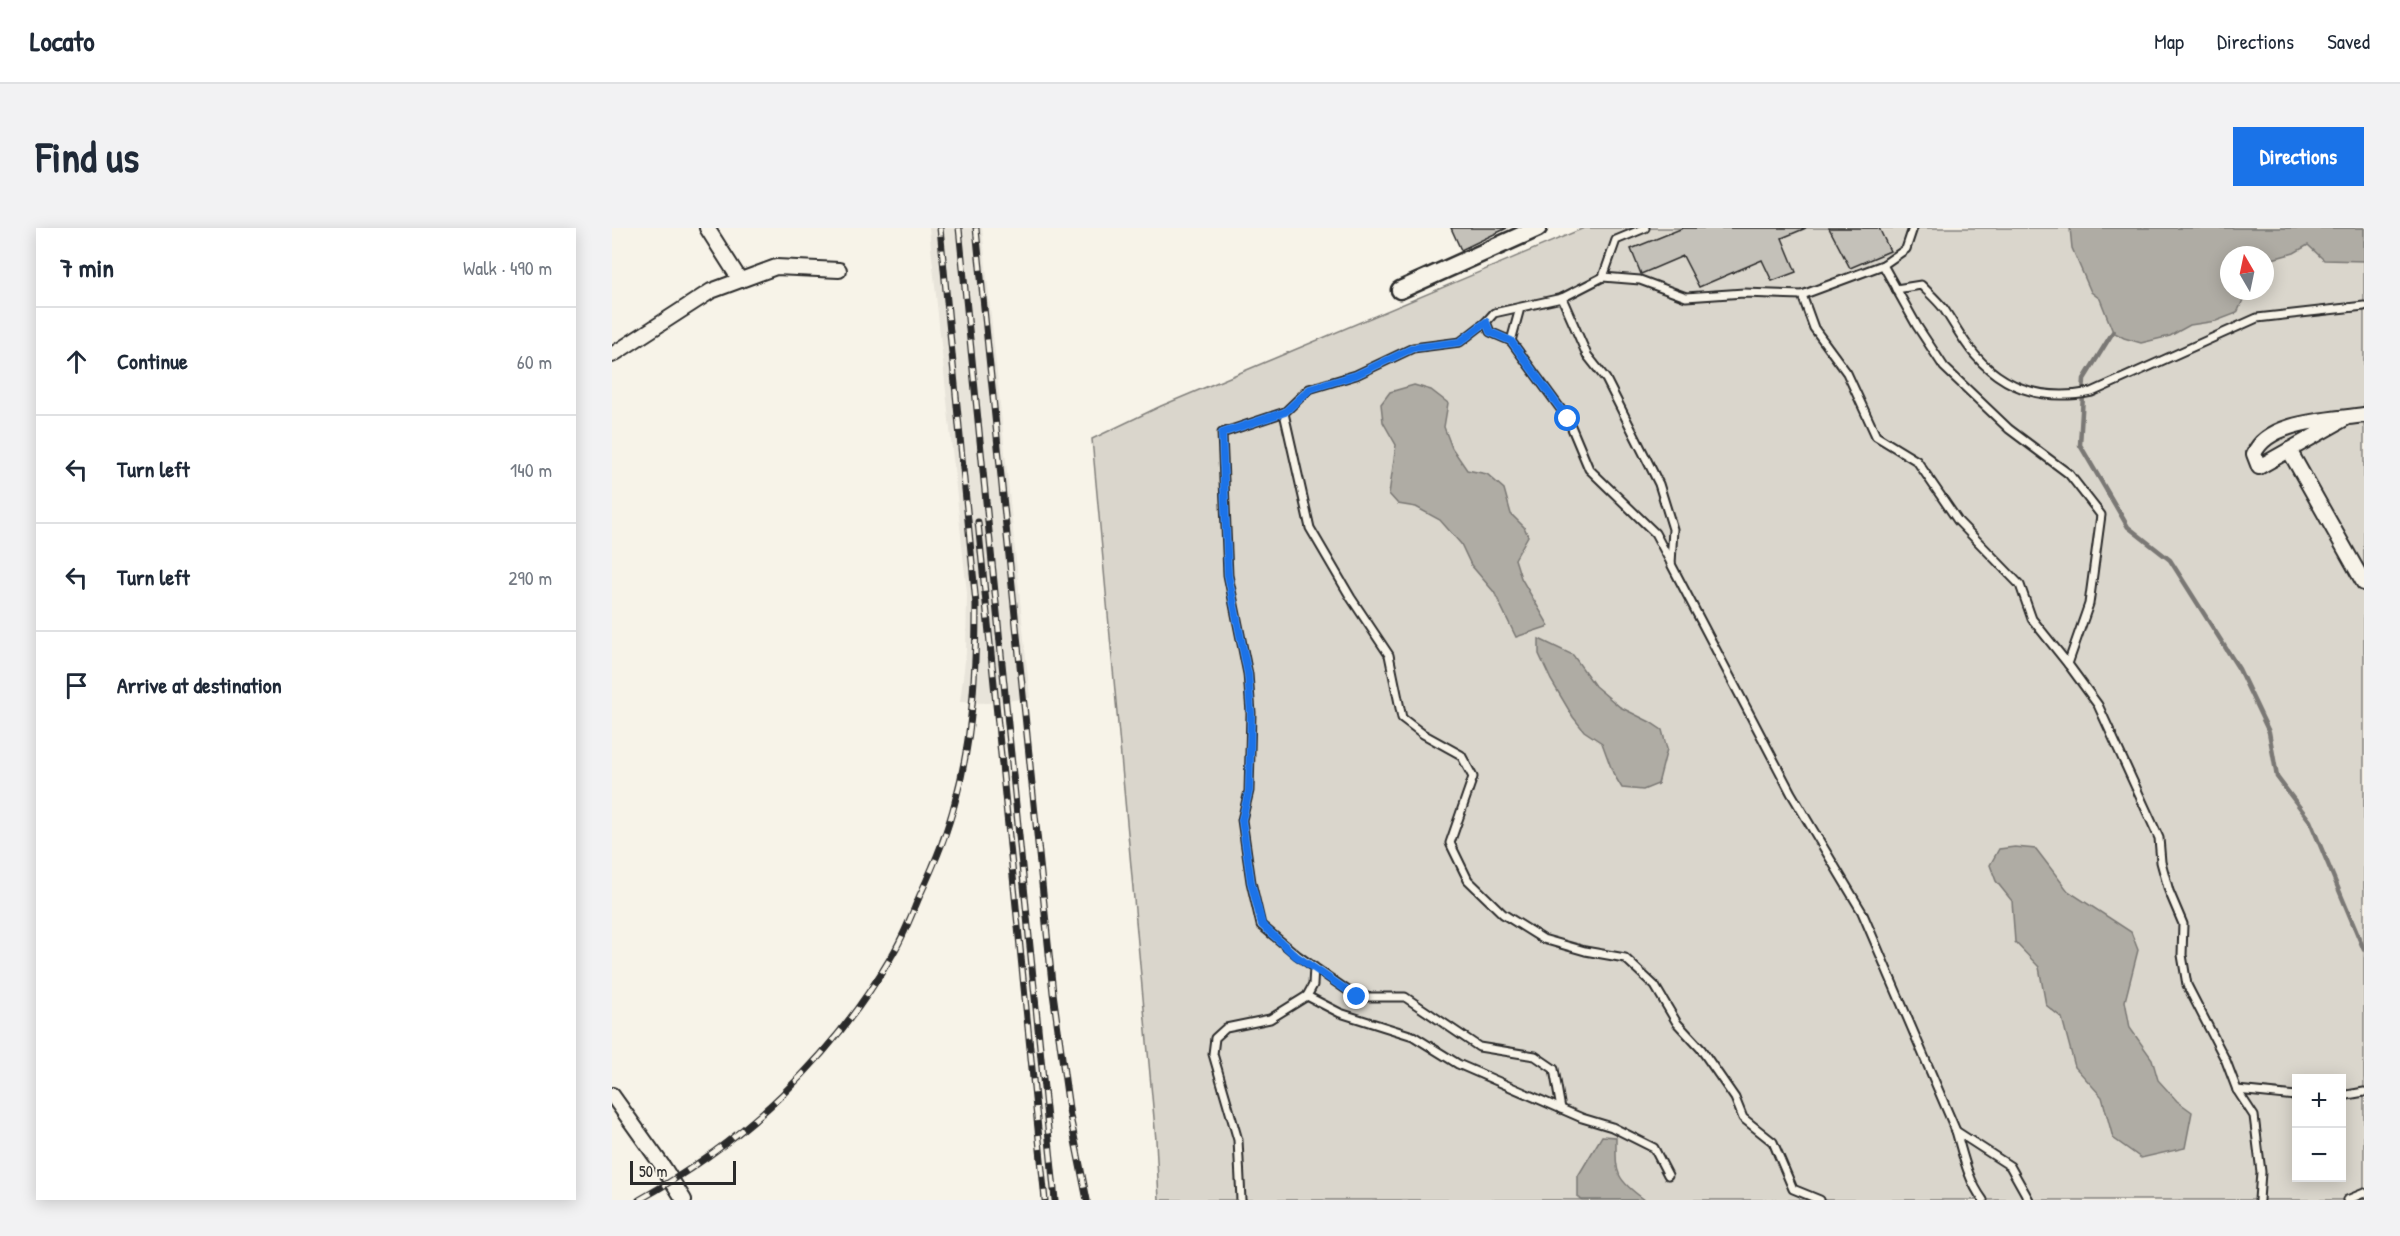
<!DOCTYPE html>
<html lang="en">
<head>
<meta charset="utf-8">
<style>
	:root { --surface:#fff; --page:#f2f2f3; --text:#1f2937; --muted:#747a83; --line:#e0e1e3; --accent:#1a73e8 }
	body { margin:0; font-family:"Patrick Hand",sans-serif; background:var(--page); color:var(--text) }
	.controls { position:absolute; right:18px; bottom:18px; display:grid; overflow:hidden; border-radius:0px; box-shadow:0 3px 15px #0003 }
	.controls button { width:54px; height:54px; display:grid; place-items:center; padding:0; border:0; border-bottom:2px solid var(--line); background:var(--surface); color:var(--text); font:30px sans-serif }
	.compass { position:absolute; left:1608px; top:18px; width:54px; height:54px; border-radius:50%; background:var(--surface); box-shadow:0 3px 15px #0003; rotate:351deg }
	.scale { position:absolute; left:18px; bottom:15px; width:106px; box-sizing:border-box; padding-left:6px; border:3px solid #2b2b2b; border-top:0; font-size:16px; line-height:21px; white-space:nowrap; color:#2b2b2b; -webkit-text-stroke:4px #f7f3e8; paint-order:stroke }
	.stop { position:absolute; width:18px; height:18px; margin:-14px; border:4px solid #1a73e8; border-radius:50%; background:#fff }
	.stop.end { background:#1a73e8; border-color:#fff; box-shadow:0 2px 6px #0008 }
	.list { margin:0; padding:0; list-style:none }
	h2 { display:flex; justify-content:space-between; align-items:center; height:78px; margin:0; padding:0 24px; font-size:26px }
	h2 small { font-size:20px; font-weight:400; color:var(--muted) }
	.list li { display:grid; grid-template-columns:39px 1fr auto; gap:18px; align-items:center; box-sizing:border-box; height:108px; padding:0 24px; border-top:2px solid var(--line) }
	.list b { display:block; font-size:22px; white-space:nowrap }
	.list em { font-size:20px; font-style:normal; color:var(--muted) }
	.icon { flex:none; width:33px; height:33px; fill:none; stroke:currentColor; stroke-width:2; stroke-linecap:round; stroke-linejoin:round }
	.map { position:relative; flex:none; width:1752px; height:972px; overflow:hidden; border-radius:0px }
	header { display:flex; align-items:center; gap:36px; box-sizing:border-box; height:84px; padding:0 30px; background:var(--surface); border-bottom:2px solid var(--line) }
	header strong { font-size:28px }
	nav { display:flex; gap:33px; margin-inline-start:auto; font-size:21px }
	.intro { display:flex; align-items:center; justify-content:space-between; box-sizing:border-box; height:144px; padding:0 36px }
	h1 { margin:0; font-size:42px }
	.button { padding:15px 27px; border-radius:0px; background:var(--accent); color:#fff; font-size:21px; font-weight:700 }
	main { display:flex; gap:36px; padding:0 36px }
	aside { flex:1; background:var(--surface); border-radius:0px; box-shadow:0 3px 15px #0003 }
	.map>svg:first-child { display:block }
	.built { fill:#e8e4da }
	.green { fill:#dad6cc; stroke:#82807c; stroke-width:1.5; fill-rule:evenodd }
	.water { fill:#afaca4; stroke:#7a7874; stroke-width:1.5 }
	.lines { fill:none; stroke-linecap:round; stroke-linejoin:round }
	.stream { stroke:#7a7874; stroke-width:4.5 }
	.building { fill:#c4c1b9; stroke:#2b2b2b; stroke-width:1.5 }
	.service-casing { stroke:#2b2b2b; stroke-width:11 }
	.minor-casing { stroke:#2b2b2b; stroke-width:18 }
	.tertiary-casing { stroke:#2b2b2b; stroke-width:21 }
	.service { stroke:#f7f3e8; stroke-width:7 }
	.minor { stroke:#f7f3e8; stroke-width:14 }
	.tertiary { stroke:#f7f3e8; stroke-width:16 }
	.rail-casing { stroke:#2b2b2b; stroke-width:7 }
	.rail { stroke:#f7f3e8; stroke-width:4.5; stroke-dasharray:14; stroke-linecap:butt }
	.route { stroke:#1a73e8; stroke-width:8 }
</style>
</head>
<body>
<header>
<strong>Locato</strong>
<nav><a>Map</a><a>Directions</a><a>Saved</a></nav>
</header>
<div class="intro"><h1>Find us</h1><a class="button">Directions</a></div>
<main>
<aside>
<h2>7 min<small>Walk · 490 m</small></h2>
<ul class="list">
<li><svg class="icon" aria-label="ahead" viewBox="0 0 24 24"><path d="M12 20V5M6 11l6-6 6 6"/></svg><div><b>Continue</b></div><em>60 m</em></li>
<li><svg class="icon" aria-label="left" viewBox="0 0 24 24"><path d="M17 20v-9H6M10 6l-5 5 5 5"/></svg><div><b>Turn left</b></div><em>140 m</em></li>
<li><svg class="icon" aria-label="left" viewBox="0 0 24 24"><path d="M17 20v-9H6M10 6l-5 5 5 5"/></svg><div><b>Turn left</b></div><em>290 m</em></li>
<li><svg class="icon" aria-label="arrive" viewBox="0 0 24 24"><path d="M6 21V4h12l-3 4 3 4H6"/></svg><div><b>Arrive at destination</b></div></li>
</ul>
</aside>
<div class="map">
<svg width="1752" height="972" viewBox="0 0 1752 972">
	<rect width="100%" height="100%" fill="#f7f3e8"/>
	<filter id="ink" filterUnits="userSpaceOnUse"><feTurbulence type="fractalNoise" baseFrequency=".0167" numOctaves="2"/><feDisplacementMap in="SourceGraphic" scale="12" xChannelSelector="R" yChannelSelector="G"/><feConvolveMatrix kernelMatrix="1 2 1 2 8 2 1 2 1" color-interpolation-filters="sRGB"/></filter>
	<g filter="url(#ink)">
		<!-- built -->
		<polygon class="built" points="317,0 370,0 418,470 375,475 348,474 354,425 355,365"/>
		<!-- green -->
		<path class="green" d="M 972,0 L 1752,0 L 1752,972 L 547,972 L 544,912 L 480,211 L 549,178 ZM 1617,27 L 1653,27 L 1653,63 L 1617,63 ZM 1684,850 L 1730,850 L 1730,950 L 1684,950 Z"/>
		<!-- water -->
		<g class="water">
			<polygon points="1458,0 1752,0 1752,33 1712,32 1696,17 1682,25 1653,33 1653,27 1617,27 1617,63 1635,63 1625,85 1604,93 1578,97 1558,108 1529,115 1512,110 1501,104 1488,71 1479,64 1460,20"/>
			<polygon points="802,157 819,162 836,175 832,199 840,220 855,242 875,246 892,261 899,286 912,299 916,308 903,331 909,350 937,398 904,409 882,364 859,337 849,316 828,292 804,279 786,276 777,266 784,217 771,194 769,176 778,164"/>
			<polygon points="927,411 961,427 983,458 1008,479 1038,494 1050,502 1055,521 1046,556 1031,562 1010,560 1001,545 990,515 972,503 961,489 939,452 927,426"/>
			<polygon points="1403,619 1424,621 1456,663 1519,704 1526,722 1513,773 1518,800 1540,831 1546,852 1565,873 1580,884 1573,920 1529,930 1501,910 1490,869 1463,839 1450,790 1434,777 1427,739 1403,714 1400,673 1384,653 1378,637 1387,621"/>
			<path d="M 990,908 L 1004,909 C 1004,945 1002,950 1033,972 L 970,972 L 966,969 L 966,948 Z"/>
		</g>
		<g class="lines">
			<!-- stream -->
			<polyline class="stream" points="1501,104 1472,151 1468,217 1516,299 1558,332 1627,441 1657,504 1665,549 1698,593 1752,722"/>
		</g>
		<!-- building -->
		<g class="building">
			<polygon points="839,0 895,0 849,22"/>
			<polygon points="1071,0 1194,0 1170,10 1184,44 1160,53 1150,32 1087,59 1071,28 1029,46 1019,21"/>
			<polygon points="1217,0 1267,0 1278,23 1238,40"/>
		</g>
		<g class="lines">
			<!-- service casing -->
			<g class="service-casing">
				<g id="service">
					<polyline points="1271,37 1305,98 1332,139 1397,201 1457,246 1489,287 1477,376 1456,436 1486,477 1547,610 1549,634 1557,663 1571,696 1570,727 1575,757 1614,833 1625,862 1642,888 1649,944 1647,972"/>
					<polyline points="991,49 1028,52 1074,69 1132,65 1190,67 1271,37 1294,21 1301,0"/>
					<path d="M 1284,61 L 1309,57 C 1317,65 1325,72 1332,81 C 1342,96 1351,113 1363,127 C 1394,163 1434,173 1480,164 L 1645,90 L 1752,78"/>
					<polyline points="1190,67 1202,100 1235,145 1264,208 1305,233 1346,293 1408,357 1420,391 1456,436"/>
					<polyline points="950,70 975,127 994,151 1047,256 1061,301 1059,336 1179,565 1250,684 1344,903 1398,938 1417,972"/>
					<polyline points="908,80 899,113 878,104 874,94 882,85 950,70 991,49 1004,12 1033,0"/>
					<polyline points="874,94 848,114 801,120 744,147 697,161 672,185 698,300 739,370 777,427 790,490 811,506 849,527 861,549 838,615 856,652 891,686 931,711 973,723 1013,730 1043,758 1065,795 1089,821 1123,870 1131,890 1161,914 1181,961 1208,972"/>
					<polyline points="899,113 956,191 977,241 1043,305 1059,335"/>
					<polyline points="702,739 745,769 793,769 867,819 923,828 942,841 949,881"/>
					<polyline points="695,768 728,785 801,808 846,836 970,890 1000,899 1042,920 1056,947"/>
					<polyline points="1625,862 1684,868"/>
					<polyline points="1730,868 1752,864"/>
					<path d="M 1344,903 C 1351,927 1356,952 1371,972"/>
					<polyline points="629,972 626,912 601,826 603,810 614,800 658,791 695,768 701,757 702,739 685,727 649,697 639,654 630,592 637,563 639,485 636,446 616,347 610,205 673,184"/>
					<polyline points="1735,972 1752,965"/>
				</g>
			</g>
			<!-- minor casing -->
			<g class="minor-casing">
				<g id="minor">
					<polyline points="95,0 128,52"/>
					<polyline points="0,127 99,63 164,39 227,42"/>
					<path d="M 1734,190 L 1647,239 L 1642,226 C 1656,192 1720,192 1752,187"/>
					<polyline points="1677,222 1752,355"/>
					<polyline points="0,867 52,940 72,972"/>
				</g>
			</g>
			<!-- tertiary casing -->
			<g class="tertiary-casing">
				<polyline id="tertiary" points="788,62 926,0"/>
			</g>
			<!-- service -->
			<use href="#service" class="service"/>
			<!-- minor -->
			<use href="#minor" class="minor"/>
			<!-- tertiary -->
			<use href="#tertiary" class="tertiary"/>
			<!-- rail casing -->
			<g class="rail-casing">
				<g id="rail">
					<polyline points="347,0 443,972"/>
					<polyline points="364,0 441,765 458,888 475,972"/>
					<polyline points="366,294 433,972"/>
					<path d="M 27,972 C 131,914 219,832 279,729 C 291,710 299,688 308,667 C 322,637 335,606 343,574 C 361,509 364,442 364,376 L 328,0"/>
				</g>
			</g>
			<!-- rail -->
			<use href="#rail" class="rail"/>
		</g>
	</g>
	<g class="lines" filter="url(#ink)">
		<!-- route -->
		<polyline class="route" points="745,769 684,728 650,697 639,654 630,592 637,563 639,485 636,446 616,347 610,205 673,184 698,161 744,147 801,120 848,114 874,94 878,104 899,113 956,191"/>
	</g>
</svg>
<div class="controls">
<button>+</button>
<button>−</button>
</div>
<svg class="compass" viewBox="-18 -18 36 36"><path d="M0-13l5 13h-10z" fill="#e53935"/><path d="M0 13l5-13h-10z" fill="#747a83"/></svg>
<div class="scale">50 m</div>
<div class="stop" style="left:956px;top:191px"></div>
<div class="stop end" style="left:745px;top:769px"></div>
</div>
</main>
</body>
</html>
